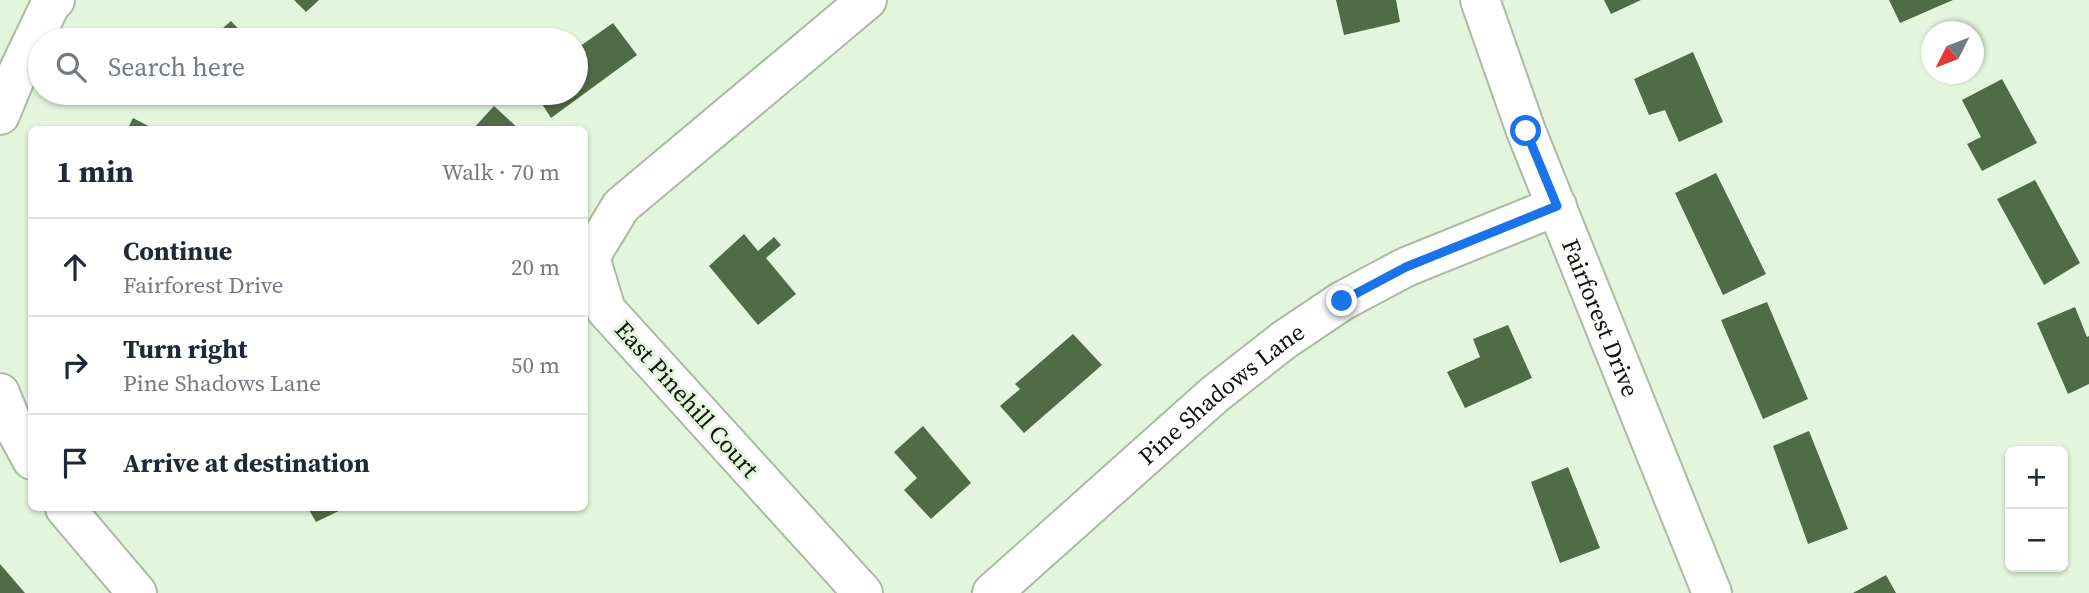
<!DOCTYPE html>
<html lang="en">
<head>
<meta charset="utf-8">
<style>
	:root { --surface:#fff; --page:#f2f2f3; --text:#1f2937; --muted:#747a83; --line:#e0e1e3 }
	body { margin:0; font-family:"Source Serif 4",serif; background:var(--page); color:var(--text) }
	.controls { position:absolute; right:21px; bottom:21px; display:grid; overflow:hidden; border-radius:10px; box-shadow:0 2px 5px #0004 }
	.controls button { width:63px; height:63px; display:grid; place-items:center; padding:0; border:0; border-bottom:2px solid var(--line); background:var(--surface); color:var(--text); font:35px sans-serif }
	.compass { position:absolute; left:1921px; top:21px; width:63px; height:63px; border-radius:50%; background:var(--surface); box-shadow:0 2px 5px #0004; rotate:228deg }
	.stop { position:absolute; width:21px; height:21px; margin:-16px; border:5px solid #1a73e8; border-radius:50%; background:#fff }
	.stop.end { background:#1a73e8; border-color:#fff; box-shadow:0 2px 7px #0008 }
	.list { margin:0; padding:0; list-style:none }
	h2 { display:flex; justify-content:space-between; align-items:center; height:91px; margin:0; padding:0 28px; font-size:30px }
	h2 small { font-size:23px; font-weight:400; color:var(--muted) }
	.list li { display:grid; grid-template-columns:46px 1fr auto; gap:21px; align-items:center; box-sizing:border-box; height:98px; padding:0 28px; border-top:2px solid var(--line) }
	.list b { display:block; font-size:26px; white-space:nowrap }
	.list p { margin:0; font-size:23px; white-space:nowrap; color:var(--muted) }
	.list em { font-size:23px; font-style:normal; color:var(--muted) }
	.icon { flex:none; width:38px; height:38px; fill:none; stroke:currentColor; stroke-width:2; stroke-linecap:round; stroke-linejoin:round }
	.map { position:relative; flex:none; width:2089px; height:593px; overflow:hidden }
	.search { position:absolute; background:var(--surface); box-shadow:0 2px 5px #0004; left:28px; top:28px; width:560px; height:77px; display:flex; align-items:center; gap:18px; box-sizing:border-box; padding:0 24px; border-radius:38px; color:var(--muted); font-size:26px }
	.panel { position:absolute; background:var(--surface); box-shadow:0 2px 5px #0004; left:28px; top:126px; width:560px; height:385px; border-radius:10px }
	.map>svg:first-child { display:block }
	.building { fill:#506c46 }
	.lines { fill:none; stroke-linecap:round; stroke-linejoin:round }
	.minor-casing { stroke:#aabba4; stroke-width:42 }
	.minor { stroke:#fff; stroke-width:38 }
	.route { stroke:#1a73e8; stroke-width:9 }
	.labels { text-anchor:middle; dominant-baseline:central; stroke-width:6; stroke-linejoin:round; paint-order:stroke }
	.street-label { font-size:24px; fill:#0e140c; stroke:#e3f5dd }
</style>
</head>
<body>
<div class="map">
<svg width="2089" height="593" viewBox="0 0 2089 593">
	<rect width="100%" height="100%" fill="#e3f5dd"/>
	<!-- building -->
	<g class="building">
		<polygon points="294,0 319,0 306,12"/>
		<polygon points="1336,0 1396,0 1400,22 1344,35"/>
		<polygon points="1604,0 1641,0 1611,14"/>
		<polygon points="1889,0 1953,0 1900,23"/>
		<polygon points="231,21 249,40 209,40"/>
		<polygon points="613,23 637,55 551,118 535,93 576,93 576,49"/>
		<polygon points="1693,52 1723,122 1679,142 1665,110 1649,115 1634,79"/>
		<polygon points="2002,79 2037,143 1982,171 1967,144 1981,137 1962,100"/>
		<polygon points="494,106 520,130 472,130"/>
		<polygon points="133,118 156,130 127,130"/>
		<polygon points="1716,173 1766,274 1723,295 1675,193"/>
		<polygon points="2035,180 2080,263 2044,285 1997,199"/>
		<polygon points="744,234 758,251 774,237 781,245 766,258 796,294 758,325 709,266"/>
		<polygon points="1767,302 1808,399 1763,419 1721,320"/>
		<polygon points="2075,307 2087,337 2089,336 2089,384 2068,394 2037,323"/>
		<polygon points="1508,325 1532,378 1465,408 1447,372 1480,357 1473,339"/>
		<polygon points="1073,334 1102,365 1024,433 1000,406 1020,389 1015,384"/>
		<polygon points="923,426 971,483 931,519 904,490 917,478 894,452"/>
		<polygon points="1809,431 1848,529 1808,544 1773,446"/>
		<polygon points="1568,467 1600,548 1560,563 1531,482"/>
		<polygon points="308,508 345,508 316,522"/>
		<polygon points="0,564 25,593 0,593"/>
		<polygon points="1886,575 1896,593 1853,593"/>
	</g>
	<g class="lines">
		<!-- minor casing -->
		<g class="minor-casing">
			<g id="minor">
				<path id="s1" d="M 1480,0 L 1526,131 L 1712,593"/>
				<polyline points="0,115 16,76 51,3 55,0"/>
				<polyline points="0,393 12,423 32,460"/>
				<polyline points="65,508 137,593"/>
				<polyline points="863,593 606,310 590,257 621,206 867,0"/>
				<path id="s2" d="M 992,593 L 1215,394 L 1284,340 L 1342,301 L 1406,267 L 1557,206"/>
			</g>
		</g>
		<!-- minor -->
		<use href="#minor" class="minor"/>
	</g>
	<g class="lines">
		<!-- route -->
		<polyline class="route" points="1342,301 1406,267 1557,206 1526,131"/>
	</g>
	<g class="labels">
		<!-- street labels -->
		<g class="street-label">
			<text stroke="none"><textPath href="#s1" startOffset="340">Fairforest Drive</textPath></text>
			<text stroke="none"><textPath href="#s2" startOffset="304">Pine Shadows Lane</textPath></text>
			<text transform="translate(687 399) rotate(48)">East Pinehill Court</text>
		</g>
	</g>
</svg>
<div class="controls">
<button>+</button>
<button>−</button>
</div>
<svg class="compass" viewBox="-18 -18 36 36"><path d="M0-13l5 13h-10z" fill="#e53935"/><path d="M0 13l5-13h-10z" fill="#747a83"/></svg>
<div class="stop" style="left:1526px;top:131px"></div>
<div class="stop end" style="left:1342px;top:301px"></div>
<div class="search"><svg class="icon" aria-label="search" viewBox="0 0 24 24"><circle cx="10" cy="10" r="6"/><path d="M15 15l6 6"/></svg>Search here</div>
<section class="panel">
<h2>1 min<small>Walk · 70 m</small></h2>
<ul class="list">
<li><svg class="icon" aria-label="ahead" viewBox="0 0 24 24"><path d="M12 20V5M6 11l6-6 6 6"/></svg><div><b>Continue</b><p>Fairforest Drive</p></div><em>20 m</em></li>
<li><svg class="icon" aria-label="right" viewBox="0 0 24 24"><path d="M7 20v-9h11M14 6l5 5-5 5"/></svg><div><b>Turn right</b><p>Pine Shadows Lane</p></div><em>50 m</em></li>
<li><svg class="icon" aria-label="arrive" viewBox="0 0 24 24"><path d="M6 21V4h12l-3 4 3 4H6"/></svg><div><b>Arrive at destination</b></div></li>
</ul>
</section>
</div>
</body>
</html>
